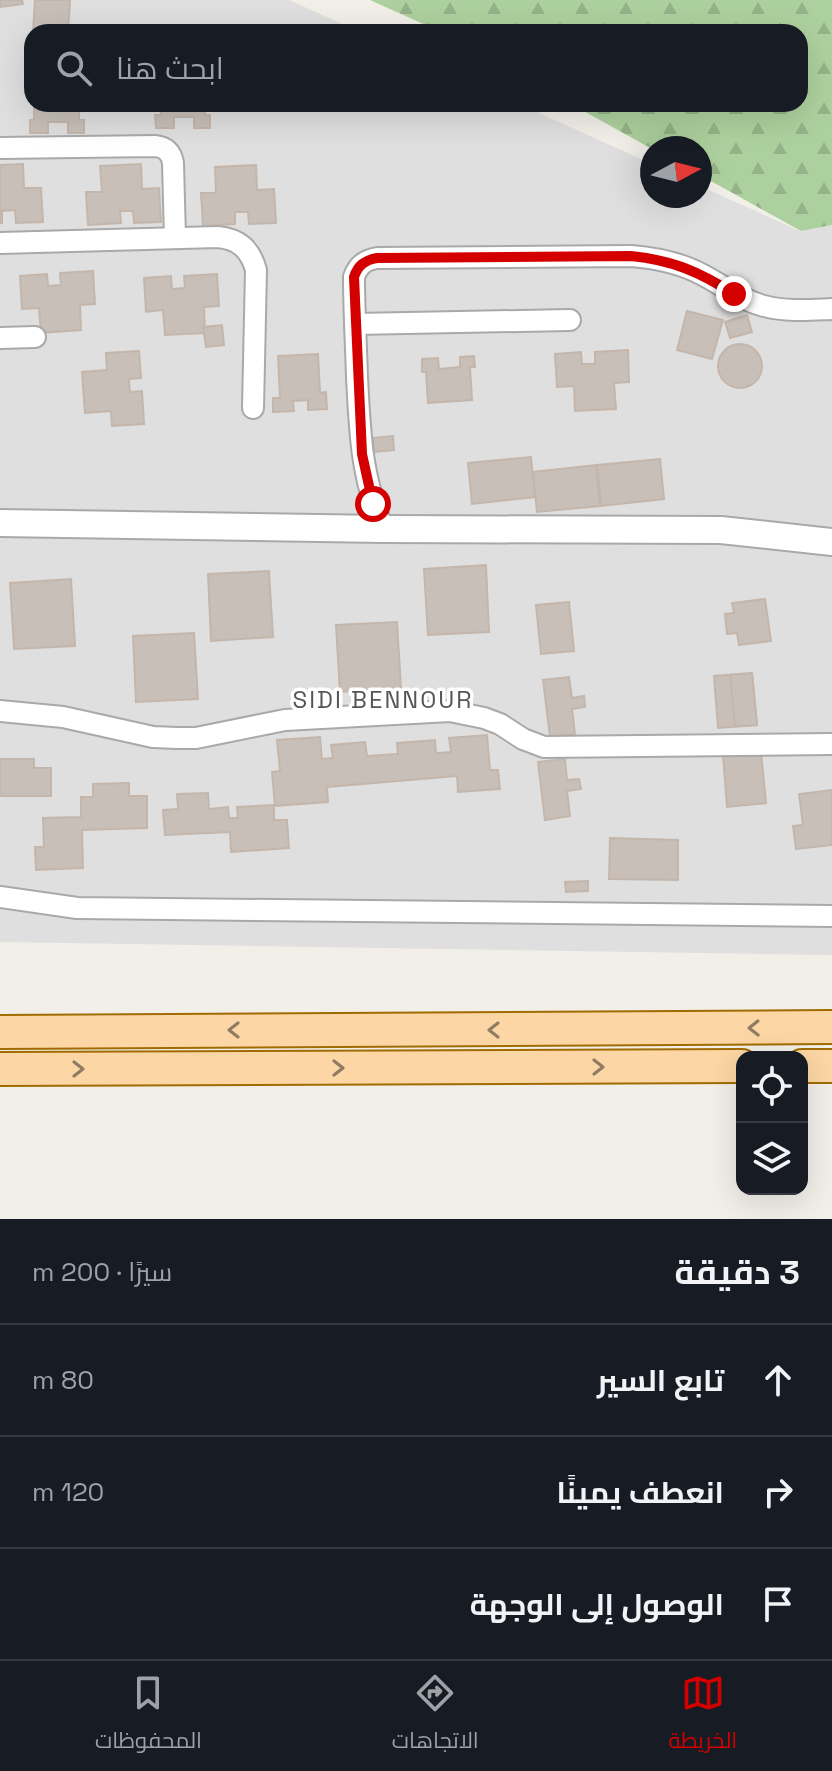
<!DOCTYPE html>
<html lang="ar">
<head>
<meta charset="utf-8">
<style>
	:root { --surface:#171b24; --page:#20242c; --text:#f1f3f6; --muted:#9ea1a6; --line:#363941; --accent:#d40000 }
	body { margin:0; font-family:"Space Grotesk",Cairo,sans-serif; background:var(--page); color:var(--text); direction:rtl }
	.controls { position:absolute; right:24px; bottom:24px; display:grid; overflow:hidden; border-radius:16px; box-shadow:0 8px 32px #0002 }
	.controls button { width:72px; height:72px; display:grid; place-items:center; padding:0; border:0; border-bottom:2px solid var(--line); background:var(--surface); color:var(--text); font:40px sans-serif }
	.compass { position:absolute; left:640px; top:136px; width:72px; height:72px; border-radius:50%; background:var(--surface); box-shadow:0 8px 32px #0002; rotate:83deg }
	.stop { position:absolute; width:24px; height:24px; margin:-18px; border:6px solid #d40000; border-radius:50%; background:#fff }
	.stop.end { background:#d40000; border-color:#fff; box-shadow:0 2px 8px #0008 }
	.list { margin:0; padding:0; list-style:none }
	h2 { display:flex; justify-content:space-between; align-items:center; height:104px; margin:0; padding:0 32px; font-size:34px }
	h2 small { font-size:26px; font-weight:400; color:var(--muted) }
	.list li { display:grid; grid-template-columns:52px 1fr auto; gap:24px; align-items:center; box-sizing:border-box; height:112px; padding:0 32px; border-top:2px solid var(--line) }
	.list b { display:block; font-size:30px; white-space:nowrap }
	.list em { font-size:26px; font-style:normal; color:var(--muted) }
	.icon { flex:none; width:44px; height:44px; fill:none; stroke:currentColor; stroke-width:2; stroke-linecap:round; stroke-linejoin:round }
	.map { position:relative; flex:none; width:832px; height:1219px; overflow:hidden; direction:ltr }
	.search { position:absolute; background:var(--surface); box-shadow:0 8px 32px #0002; left:24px; right:24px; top:24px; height:88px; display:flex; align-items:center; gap:20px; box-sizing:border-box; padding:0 28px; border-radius:24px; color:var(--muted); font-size:30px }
	.sheet { height:440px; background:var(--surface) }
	nav { display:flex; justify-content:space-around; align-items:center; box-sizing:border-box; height:112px; border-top:2px solid var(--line); background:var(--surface); font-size:22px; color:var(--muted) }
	nav a { display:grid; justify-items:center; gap:4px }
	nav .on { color:var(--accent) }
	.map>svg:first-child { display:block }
	.residential { fill:#e0dfdf }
	.forest { fill:url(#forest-firs) }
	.building { fill:#c7bfb8; stroke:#c4b6ab; stroke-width:2 }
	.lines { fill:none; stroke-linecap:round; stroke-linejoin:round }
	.minor-casing { stroke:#a9a9a9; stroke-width:24 }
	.tertiary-casing { stroke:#a9a9a9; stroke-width:30 }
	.primary-casing { stroke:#a06b00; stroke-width:36 }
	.minor { stroke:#fff; stroke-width:20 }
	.tertiary { stroke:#fff; stroke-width:26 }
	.primary { stroke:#fcd6a4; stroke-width:32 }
	.oneway { stroke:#8f7c63 }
	.route { stroke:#d40000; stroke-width:10 }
	.labels { text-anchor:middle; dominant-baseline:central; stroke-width:7; stroke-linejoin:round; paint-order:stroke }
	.neighbourhood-label { font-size:24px; letter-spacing:2px; fill:#555; stroke:#fff }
</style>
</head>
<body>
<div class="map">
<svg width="832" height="1219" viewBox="0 0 832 1219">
	<defs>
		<pattern id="forest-firs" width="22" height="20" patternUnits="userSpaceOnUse" patternTransform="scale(2)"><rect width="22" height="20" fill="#add19e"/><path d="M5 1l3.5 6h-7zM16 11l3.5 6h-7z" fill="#95b388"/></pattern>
	</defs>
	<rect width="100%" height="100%" fill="#f2efe9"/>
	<!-- residential -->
	<polygon class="residential" points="0,0 289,0 360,32 32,32 32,104 519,104 652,164 652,196 700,196 700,186 800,231 832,225 832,955 0,942"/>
	<!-- forest -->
	<polygon class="forest" points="370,0 832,0 832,225 801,231 700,175 700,148 652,149 571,104 800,104 800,32 441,32"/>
	<!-- building -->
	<g class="building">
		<polygon points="0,0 22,0 23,4 0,7"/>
		<polygon points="35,0 70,0 68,32 33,32"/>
		<polygon points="34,104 79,104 79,120 84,120 84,133 68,133 68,122 48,122 48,133 30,133 30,120 34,120"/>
		<polygon points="160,104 205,104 205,115 210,115 210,128 194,128 194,117 174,117 174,128 156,128 155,115 161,115"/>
		<polygon points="23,164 24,188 41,188 43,222 16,223 15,210 2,211 2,223 0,223 0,165"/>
		<polygon points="141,164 142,189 159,188 161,222 134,223 133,211 120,211 121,223 88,225 86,192 102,192 100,166"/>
		<polygon points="256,165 257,190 274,189 276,223 249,224 248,212 235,212 235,224 203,226 201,193 216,193 215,167"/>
		<polygon points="93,271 95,304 80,305 81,330 41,333 39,308 22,309 20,276 47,274 48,286 61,285 60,273"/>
		<polygon points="217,274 219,306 204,307 205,333 165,335 163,310 146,312 144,278 171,276 172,289 185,288 184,276"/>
		<polygon points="687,311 723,320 712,359 677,350"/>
		<polygon points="747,315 752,332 730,338 725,322"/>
		<polygon points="222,325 224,345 206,347 203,327"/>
		<circle cx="740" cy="366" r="22"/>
		<polygon points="628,350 629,382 614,383 616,409 575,411 574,386 557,387 555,354 581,352 582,364 595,364 595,352"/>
		<polygon points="139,351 141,378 129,379 130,392 142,391 144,424 112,426 111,411 85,413 82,372 107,370 106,353"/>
		<polygon points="318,354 320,393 326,392 327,409 308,410 308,400 293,401 294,411 273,412 273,398 280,398 278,356"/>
		<polygon points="474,356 475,367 470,367 472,400 428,403 426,372 422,372 422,359 438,358 439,369 460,367 460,357"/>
		<polygon points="393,436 394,450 374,452 373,438"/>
		<polygon points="531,457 535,497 472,504 468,463"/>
		<polygon points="660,459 664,499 601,506 597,465"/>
		<polygon points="596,465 600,506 537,512 533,472"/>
		<polygon points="486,565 489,632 428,635 424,569"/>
		<polygon points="269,571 273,637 211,641 208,574"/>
		<polygon points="71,579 75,646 14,649 10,583"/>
		<polygon points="765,599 771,641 739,645 737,633 727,634 725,614 734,613 732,603"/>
		<polygon points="569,602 574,651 541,654 536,605"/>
		<polygon points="397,622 401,688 340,692 336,625"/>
		<polygon points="194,633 198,699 136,702 133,636"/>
		<polygon points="752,673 757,725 718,728 714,676"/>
		<polygon points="752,673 757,725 735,726 730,675"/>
		<polygon points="569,677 572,698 584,696 585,707 572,709 575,734 550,737 543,680"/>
		<polygon points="487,735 490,770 498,770 500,789 458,792 457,776 327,787 328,802 275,806 272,772 280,771 277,740 320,737 322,759 333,758 331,745 365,742 367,756 398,754 397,743 435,740 436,753 451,752 449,738"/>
		<polygon points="760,752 765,803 743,805 739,754"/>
		<polygon points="761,752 766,803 727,807 723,755"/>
		<polygon points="0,759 34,759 34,768 51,768 51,796 0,796"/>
		<polygon points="565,759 567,780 579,779 581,789 567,791 570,816 545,820 538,762"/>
		<polygon points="129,783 129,796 147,796 147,828 82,830 83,868 36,870 35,847 44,847 43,818 81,817 81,797 93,797 93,784"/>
		<polygon points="832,790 832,845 796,849 793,826 803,825 799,794"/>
		<polygon points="208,793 209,809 228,807 229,818 238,818 237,807 274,805 274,820 287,820 289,848 231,852 230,832 165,835 163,810 178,809 177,794"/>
		<polygon points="610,838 678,840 678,880 609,879"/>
		<polygon points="588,881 588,891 566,892 565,882"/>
	</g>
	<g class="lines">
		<!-- minor casing -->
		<g class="minor-casing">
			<g id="minor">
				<path d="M 0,148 L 155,146 C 165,147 171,152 173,163 L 175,238"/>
				<path d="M 0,243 L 218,237 C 239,239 250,249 256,270 L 253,408"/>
				<polyline points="355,324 570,320"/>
				<polyline points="0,338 35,337"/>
				<path d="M 383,529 C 361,475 360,434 357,377 C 356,343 354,310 354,277 C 358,265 365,260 377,258 L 631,256 C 657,258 681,263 703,275 C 724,286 741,300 764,306 C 787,312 809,310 832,309"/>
				<polyline points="0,711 63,717 153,737 177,738 196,738 285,720 450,711 484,718 500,724 523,739 544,747 832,744"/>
				<polyline points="0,897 77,908 832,916"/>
			</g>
		</g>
		<!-- tertiary casing -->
		<g class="tertiary-casing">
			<polyline id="tertiary" points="0,523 383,529 721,530 832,542"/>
		</g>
		<!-- primary casing -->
		<g class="primary-casing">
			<g id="primary">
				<polyline points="0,1032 832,1027"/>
				<polyline points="802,1066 832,1066"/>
				<polyline points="0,1069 742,1066"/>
			</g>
		</g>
		<!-- minor -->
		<use href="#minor" class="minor"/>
		<!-- tertiary -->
		<use href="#tertiary" class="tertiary"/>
		<!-- primary -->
		<use href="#primary" class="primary"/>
	</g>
	<!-- one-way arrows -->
	<defs><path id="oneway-chevron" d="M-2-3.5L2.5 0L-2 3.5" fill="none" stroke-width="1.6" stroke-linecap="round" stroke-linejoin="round" transform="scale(2)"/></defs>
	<g class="oneway">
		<use href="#oneway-chevron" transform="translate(754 1028) rotate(179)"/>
		<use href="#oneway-chevron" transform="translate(234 1030) rotate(180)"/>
		<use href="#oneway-chevron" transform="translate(494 1030) rotate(180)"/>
		<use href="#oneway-chevron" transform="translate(598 1067)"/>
		<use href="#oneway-chevron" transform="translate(338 1068)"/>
		<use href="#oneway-chevron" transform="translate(78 1069)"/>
	</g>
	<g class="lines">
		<!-- route -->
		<path class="route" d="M 373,504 L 362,454 L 354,277 C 358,265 365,260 377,258 L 631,256 C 672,260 700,272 734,294"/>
	</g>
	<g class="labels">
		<!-- neighbourhood labels -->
		<g class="neighbourhood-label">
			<text x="383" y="699">SIDI BENNOUR</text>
		</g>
	</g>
</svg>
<div class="controls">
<button><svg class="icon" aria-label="locate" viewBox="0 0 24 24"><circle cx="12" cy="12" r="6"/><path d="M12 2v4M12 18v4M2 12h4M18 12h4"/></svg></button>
<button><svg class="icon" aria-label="layers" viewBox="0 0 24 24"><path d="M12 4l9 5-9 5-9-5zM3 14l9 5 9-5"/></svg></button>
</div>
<svg class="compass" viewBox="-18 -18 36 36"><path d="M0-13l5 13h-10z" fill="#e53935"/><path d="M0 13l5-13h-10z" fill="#9ea1a6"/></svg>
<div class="stop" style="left:373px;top:504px"></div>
<div class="stop end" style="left:734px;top:294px"></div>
<div class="search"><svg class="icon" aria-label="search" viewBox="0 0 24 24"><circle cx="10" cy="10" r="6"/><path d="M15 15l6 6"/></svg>ابحث هنا</div>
</div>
<section class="sheet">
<h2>3 دقيقة<small>سيرًا · 200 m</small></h2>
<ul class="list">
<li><svg class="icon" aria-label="ahead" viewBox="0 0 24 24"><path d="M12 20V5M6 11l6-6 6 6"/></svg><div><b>تابع السير</b></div><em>80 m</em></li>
<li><svg class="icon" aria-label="right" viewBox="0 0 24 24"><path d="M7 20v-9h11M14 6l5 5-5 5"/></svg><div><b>انعطف يمينًا</b></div><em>120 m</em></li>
<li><svg class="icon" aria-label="arrive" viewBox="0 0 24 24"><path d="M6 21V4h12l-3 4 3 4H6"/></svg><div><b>الوصول إلى الوجهة</b></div></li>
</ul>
</section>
<nav>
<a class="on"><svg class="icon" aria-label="map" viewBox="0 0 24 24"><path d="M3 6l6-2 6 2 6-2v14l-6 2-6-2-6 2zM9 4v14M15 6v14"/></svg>الخريطة</a>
<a><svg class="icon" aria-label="directions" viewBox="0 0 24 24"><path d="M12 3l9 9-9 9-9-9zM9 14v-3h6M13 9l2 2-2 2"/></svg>الاتجاهات</a>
<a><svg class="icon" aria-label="saved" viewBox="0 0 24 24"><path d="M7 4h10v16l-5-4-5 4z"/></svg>المحفوظات</a>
</nav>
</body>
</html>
